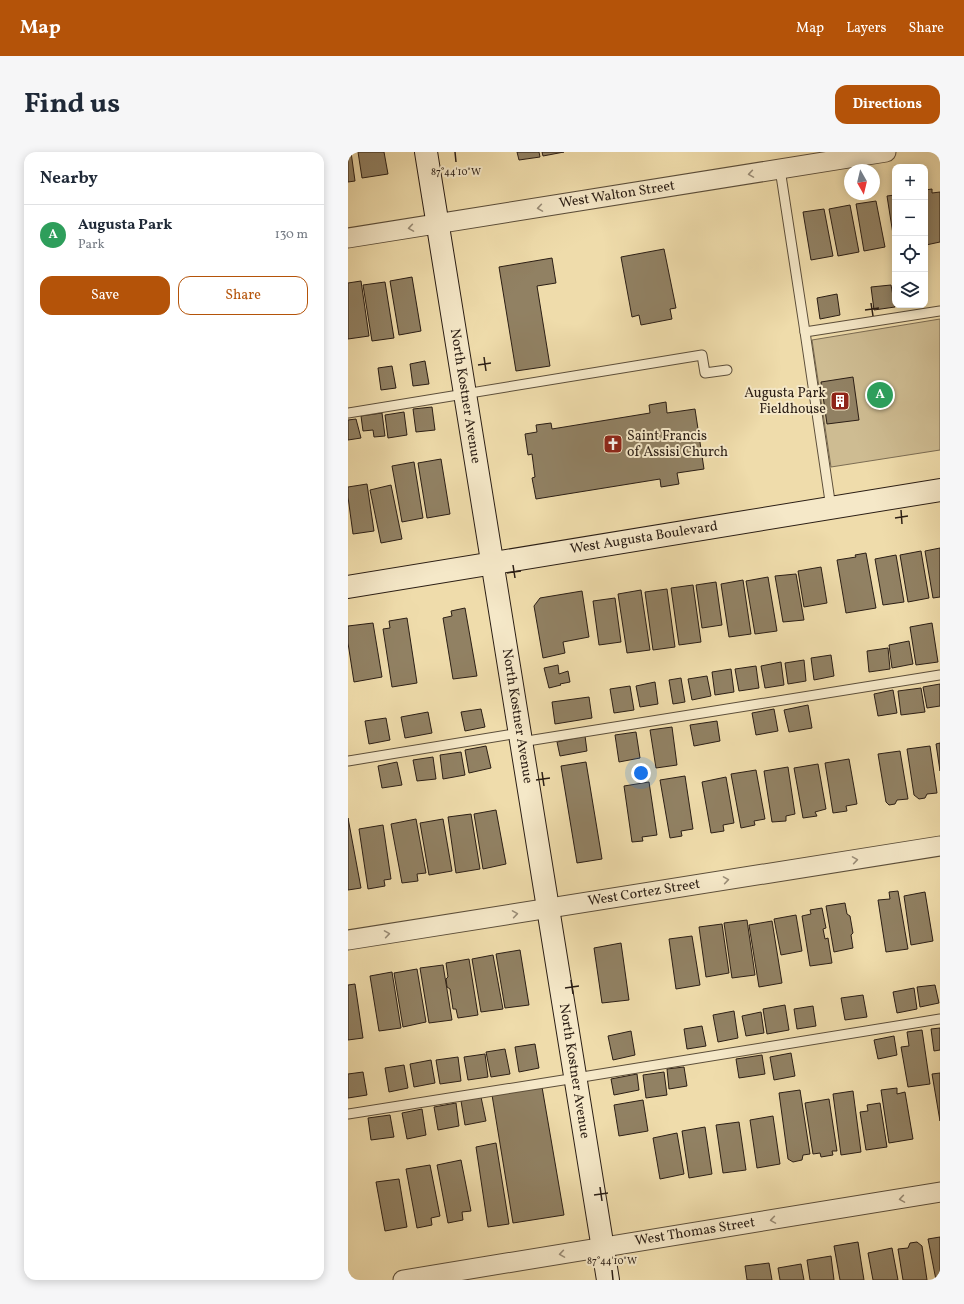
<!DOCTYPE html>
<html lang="en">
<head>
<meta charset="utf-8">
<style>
	:root { --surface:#fff; --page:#f6f6f7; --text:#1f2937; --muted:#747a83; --line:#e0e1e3; --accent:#b45309 }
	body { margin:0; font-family:Vollkorn,serif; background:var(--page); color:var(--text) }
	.controls { position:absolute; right:12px; top:12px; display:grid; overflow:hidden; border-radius:8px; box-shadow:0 2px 10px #0003 }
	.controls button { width:36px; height:36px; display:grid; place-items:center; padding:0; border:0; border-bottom:1px solid var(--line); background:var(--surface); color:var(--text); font:20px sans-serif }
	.compass { position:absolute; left:496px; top:12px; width:36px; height:36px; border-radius:50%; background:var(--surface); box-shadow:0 2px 10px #0003; rotate:172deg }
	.you { position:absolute; left:293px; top:621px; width:14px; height:14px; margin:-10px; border:3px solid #fff; border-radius:50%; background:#1a73e8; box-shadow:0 0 0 6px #1a73e833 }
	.badge { display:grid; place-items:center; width:26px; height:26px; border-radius:50%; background:var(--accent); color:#fff; font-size:13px; font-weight:700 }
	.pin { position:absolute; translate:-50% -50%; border:2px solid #fff; box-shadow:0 1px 4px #0006 }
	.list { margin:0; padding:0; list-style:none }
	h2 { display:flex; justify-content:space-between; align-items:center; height:52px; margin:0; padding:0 16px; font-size:17px }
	h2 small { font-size:13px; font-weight:400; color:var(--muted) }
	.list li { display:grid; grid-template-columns:26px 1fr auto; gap:12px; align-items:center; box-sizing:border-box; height:60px; padding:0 16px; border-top:1px solid var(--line) }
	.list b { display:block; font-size:15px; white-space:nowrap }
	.list p { margin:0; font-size:13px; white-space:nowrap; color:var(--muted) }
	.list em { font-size:13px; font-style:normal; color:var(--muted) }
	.actions { display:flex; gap:8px; padding:12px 16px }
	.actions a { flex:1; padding:9px 0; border:1px solid var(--accent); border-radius:12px; text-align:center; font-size:14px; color:var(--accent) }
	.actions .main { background:var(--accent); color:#fff }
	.icon { flex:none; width:22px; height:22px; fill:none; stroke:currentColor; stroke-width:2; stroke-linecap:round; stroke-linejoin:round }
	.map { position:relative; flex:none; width:592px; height:1128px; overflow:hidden; border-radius:12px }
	header { display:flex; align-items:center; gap:24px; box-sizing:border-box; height:56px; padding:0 20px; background:var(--accent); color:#fff }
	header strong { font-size:19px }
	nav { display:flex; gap:22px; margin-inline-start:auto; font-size:14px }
	.intro { display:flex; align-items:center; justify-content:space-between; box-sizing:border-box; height:96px; padding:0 24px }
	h1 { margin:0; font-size:28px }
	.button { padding:10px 18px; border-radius:12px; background:var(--accent); color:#fff; font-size:14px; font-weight:700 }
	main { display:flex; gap:24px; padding:0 24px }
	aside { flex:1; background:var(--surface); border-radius:12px; box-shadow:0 2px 10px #0003 }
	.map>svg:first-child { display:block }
	.green { fill:#cebc92; stroke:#7c6d54 }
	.building { fill:#918163; stroke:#2b1e15 }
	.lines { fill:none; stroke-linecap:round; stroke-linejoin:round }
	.lane-casing { stroke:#5c4e3a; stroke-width:11 }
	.street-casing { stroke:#5c4e3a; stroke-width:21 }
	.secondary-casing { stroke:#2b1e15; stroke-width:24 }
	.lane { stroke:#f5e8c8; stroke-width:9 }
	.street { stroke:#f5e8c8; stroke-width:19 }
	.secondary { stroke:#f5e8c8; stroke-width:22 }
	.oneway { stroke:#9a8d77 }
	.ticks { fill:none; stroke:#2b1e15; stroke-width:1.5 }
	.labels { text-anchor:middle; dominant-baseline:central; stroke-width:4; stroke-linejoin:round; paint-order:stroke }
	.street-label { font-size:14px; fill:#2b1e15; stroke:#f5e8c8 }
	.poi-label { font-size:14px; fill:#2b1e15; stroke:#f5e8c8; text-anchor:end }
	.ticks-label { font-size:10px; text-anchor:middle; fill:#2b1e15; stroke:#f5e8c8; stroke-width:4; stroke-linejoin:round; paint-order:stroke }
</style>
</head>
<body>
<header>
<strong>Map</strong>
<nav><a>Map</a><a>Layers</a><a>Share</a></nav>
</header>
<div class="intro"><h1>Find us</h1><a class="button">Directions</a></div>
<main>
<aside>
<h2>Nearby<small></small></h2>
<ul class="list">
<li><span class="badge" style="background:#2e9e5b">A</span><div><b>Augusta Park</b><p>Park</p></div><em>130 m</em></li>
</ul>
<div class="actions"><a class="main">Save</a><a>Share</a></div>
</aside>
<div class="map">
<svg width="592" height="1128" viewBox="0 0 592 1128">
	<rect width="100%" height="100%" fill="#efdcab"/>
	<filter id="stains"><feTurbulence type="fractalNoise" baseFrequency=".005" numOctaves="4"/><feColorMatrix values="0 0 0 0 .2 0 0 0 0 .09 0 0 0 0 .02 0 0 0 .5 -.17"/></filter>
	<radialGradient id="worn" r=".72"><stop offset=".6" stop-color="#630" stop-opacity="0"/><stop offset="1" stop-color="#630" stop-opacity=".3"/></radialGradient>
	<!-- green -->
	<polygon class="green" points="592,167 592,298 483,315 464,188"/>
	<!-- building -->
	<g class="building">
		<polygon points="0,0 3,0 7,29 0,30"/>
		<polygon points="10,0 36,0 40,22 14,26"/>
		<polygon points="169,0 191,0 192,5 171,8"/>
		<polygon points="194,0 216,0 195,4"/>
		<polygon points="584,37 584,41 592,40 592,90 578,93 577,86 577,38"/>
		<polygon points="547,43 547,95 539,44"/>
		<polygon points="528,49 537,95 516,99 508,52"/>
		<polygon points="502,53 511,100 490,104 481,57"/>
		<polygon points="476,57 485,104 463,108 455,60"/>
		<polygon points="316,97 328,156 322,157 324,167 293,173 291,163 284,165 273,105"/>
		<polygon points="204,106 208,131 189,134 202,214 168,219 151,115"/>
		<polygon points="64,125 73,179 51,183 42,129"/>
		<polygon points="13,129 21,184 0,187 0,131"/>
		<polygon points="37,130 46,186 24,189 15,133"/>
		<polygon points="543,133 547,155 526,158 523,135"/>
		<polygon points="489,142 492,163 472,167 469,146"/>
		<polygon points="77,209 81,232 65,234 62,212"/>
		<polygon points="44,214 48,236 33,238 30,216"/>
		<polygon points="505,225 511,268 479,272 473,230"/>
		<polygon points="318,250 319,261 347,257 356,317 329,321 331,332 313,335 312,327 188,347 184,326 187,325 184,302 180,303 177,282 189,280 188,273 203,271 204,277 302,261 301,253"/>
		<polygon points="84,255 87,278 68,280 65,257"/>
		<polygon points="56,260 59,283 40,286 37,263"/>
		<polygon points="34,261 37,284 26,285 25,278 15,279 13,264"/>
		<polygon points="8,267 13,286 0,288 0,268"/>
		<polygon points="93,307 102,362 79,366 70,311"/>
		<polygon points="66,310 75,366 54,370 44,314"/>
		<polygon points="19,332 26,379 5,382 0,345 0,335"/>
		<polygon points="43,333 54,387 33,391 22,338"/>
		<polygon points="592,396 592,445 585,446 577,399"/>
		<polygon points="573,399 581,446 560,450 552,403"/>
		<polygon points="518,401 528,456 498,461 489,408 508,405 507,403"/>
		<polygon points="548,403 556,450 535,453 527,407"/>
		<polygon points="473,415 479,451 456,455 450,419"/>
		<polygon points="448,422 456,468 435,470 427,424"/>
		<polygon points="420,425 429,479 407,482 398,429"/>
		<polygon points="395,428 403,482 381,485 373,432"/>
		<polygon points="368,430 374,473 354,476 348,433"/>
		<polygon points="345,433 353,490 331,493 323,436"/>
		<polygon points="319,437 327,495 305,498 297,440"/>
		<polygon points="293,438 302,498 279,501 270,442"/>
		<polygon points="234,439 241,485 215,490 217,501 195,506 186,454 192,446"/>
		<polygon points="267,446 273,490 251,493 245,449"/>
		<polygon points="117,456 129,524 105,527 95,466 104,464 103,459"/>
		<polygon points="59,466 69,531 44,535 35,477 42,476 41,469"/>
		<polygon points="25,471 34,525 6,530 0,491 0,474"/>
		<polygon points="584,471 590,510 568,513 562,475"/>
		<polygon points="561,489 565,512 544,516 541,493"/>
		<polygon points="540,496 542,517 521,520 519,499"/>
		<polygon points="483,503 486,524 466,528 463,506"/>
		<polygon points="456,508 458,529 440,532 437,511"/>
		<polygon points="433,510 436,533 417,536 413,514"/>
		<polygon points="210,513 211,522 220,519 222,530 212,532 213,533 201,536 196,516"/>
		<polygon points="408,514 411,536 391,539 387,517"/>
		<polygon points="383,517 386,540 367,543 364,520"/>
		<polygon points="359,524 363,544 344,548 340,527"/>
		<polygon points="333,526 337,550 325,552 321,528"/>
		<polygon points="307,530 310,552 292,555 288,534"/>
		<polygon points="592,532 592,554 579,556 575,535"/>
		<polygon points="282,534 286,558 266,561 262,537"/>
		<polygon points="573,536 577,560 553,563 550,539"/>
		<polygon points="545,538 549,561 530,564 526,542"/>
		<polygon points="241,545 244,566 207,572 204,550"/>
		<polygon points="460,553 464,576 441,580 436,558"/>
		<polygon points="133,557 137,575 117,579 113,560"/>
		<polygon points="426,557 430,579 408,583 404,561"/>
		<polygon points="80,560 84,581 57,586 53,565"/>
		<polygon points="38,566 42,588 21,592 17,569"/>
		<polygon points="369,569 372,589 346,594 342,573"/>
		<polygon points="324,575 329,613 308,616 302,578"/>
		<polygon points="288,580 292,606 271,610 267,583"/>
		<polygon points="237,584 239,599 212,604 209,590"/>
		<polygon points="592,591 592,619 588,592"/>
		<polygon points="138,594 143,616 121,621 117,598"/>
		<polygon points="582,594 589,641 579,642 577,646 571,647 566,643 559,597"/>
		<polygon points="552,599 560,647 549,648 547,652 541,653 538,650 530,602"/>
		<polygon points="113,600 117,623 95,627 92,603"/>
		<polygon points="85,605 88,627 69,629 65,608"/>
		<polygon points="501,607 509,652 498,654 499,659 485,661 477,611"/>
		<polygon points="49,610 54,633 34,636 30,614"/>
		<polygon points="238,610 254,707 229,711 213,614"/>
		<polygon points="470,612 478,657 467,660 469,664 455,666 446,616"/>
		<polygon points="440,615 447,662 438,664 438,669 424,670 416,619"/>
		<polygon points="408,618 417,667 406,669 407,673 393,676 383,622"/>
		<polygon points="337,624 345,677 333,679 334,684 322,686 312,628"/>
		<polygon points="378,625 386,671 375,673 376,679 363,681 354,630"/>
		<polygon points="301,630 309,683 294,685 295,689 284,690 276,634"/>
		<polygon points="148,658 158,712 135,717 126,662"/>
		<polygon points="123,662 132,717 108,721 100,665"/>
		<polygon points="0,666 13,736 0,738"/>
		<polygon points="68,667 78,721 69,722 70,729 54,731 43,672"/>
		<polygon points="95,667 104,719 81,723 72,671"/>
		<polygon points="35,673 43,727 36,728 37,734 20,737 11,677"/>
		<polygon points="550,739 560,797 538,800 530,748 542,747 541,740"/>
		<polygon points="577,740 585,789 563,793 556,744"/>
		<polygon points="497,751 499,762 502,764 505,781 503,783 505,796 486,800 478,754"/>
		<polygon points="474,756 478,776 475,777 477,787 480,786 484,811 462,814 454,764 463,762 462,758"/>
		<polygon points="448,763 454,799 433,803 426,767"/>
		<polygon points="399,768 407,823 384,826 376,771"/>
		<polygon points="424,769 434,831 411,835 401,773"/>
		<polygon points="374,772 381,821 358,825 351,775"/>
		<polygon points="344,784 352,833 328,837 321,787"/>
		<polygon points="273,791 281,848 254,851 246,796"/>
		<polygon points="172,798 181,853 157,856 148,802"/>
		<polygon points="145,803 155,857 133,860 124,807"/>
		<polygon points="121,807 130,863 110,866 108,857 105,857 102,837 99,835 98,827 100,825 98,811"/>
		<polygon points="95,813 104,868 81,871 72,816"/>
		<polygon points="69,817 78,870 55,875 46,821"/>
		<polygon points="44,820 53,876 31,879 22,824"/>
		<polygon points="7,832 15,886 0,888 0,833"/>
		<polygon points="587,833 591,851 572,855 569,835"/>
		<polygon points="566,836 569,857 549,861 545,840"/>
		<polygon points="515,843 519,865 497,868 493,846"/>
		<polygon points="437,853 441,878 419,882 415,857"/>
		<polygon points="465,854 468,874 449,877 446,857"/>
		<polygon points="386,859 390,886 370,890 365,863"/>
		<polygon points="413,860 416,881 398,884 394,864"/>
		<polygon points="354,874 358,894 339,897 336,877"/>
		<polygon points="592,876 592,898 586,899 583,877"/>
		<polygon points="574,878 582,932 560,935 553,895 561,894 559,880"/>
		<polygon points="283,879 287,903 265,908 260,884"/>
		<polygon points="546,884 549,903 530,907 526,888"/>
		<polygon points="187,892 191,916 171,920 167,895"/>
		<polygon points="157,897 162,922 143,925 138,900"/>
		<polygon points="443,901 447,924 426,928 422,905"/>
		<polygon points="137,902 140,925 120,928 116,905"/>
		<polygon points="414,903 417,922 391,926 388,907"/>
		<polygon points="110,905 113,929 92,932 88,908"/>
		<polygon points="83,908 87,931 66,935 62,912"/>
		<polygon points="56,913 60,936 41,940 37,916"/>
		<polygon points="336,915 339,934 321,937 319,917"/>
		<polygon points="15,920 19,943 0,946 0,922"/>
		<polygon points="316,920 319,943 298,946 295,923"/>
		<polygon points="592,921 592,969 584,922"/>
		<polygon points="289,922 291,938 266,943 263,927"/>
		<polygon points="194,935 216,1063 165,1071 144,943"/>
		<polygon points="549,936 549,942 557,940 565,987 541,991 533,938"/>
		<polygon points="452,938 462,1002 455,1003 454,1008 445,1010 440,1007 431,941"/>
		<polygon points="505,939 513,1000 493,1003 485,942"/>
		<polygon points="133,945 138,969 117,973 113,949"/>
		<polygon points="481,947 489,999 484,999 485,1003 473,1005 472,1001 465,1002 457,951"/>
		<polygon points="295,948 300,979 271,984 266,953"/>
		<polygon points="108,951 111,974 90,978 86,955"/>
		<polygon points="532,951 539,995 518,998 512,960 520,959 519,953"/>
		<polygon points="74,957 78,983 59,987 54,961"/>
		<polygon points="42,963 46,985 23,988 20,966"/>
		<polygon points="425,964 432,1012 409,1016 402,968"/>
		<polygon points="391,970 398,1018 375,1021 368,973"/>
		<polygon points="357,975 364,1022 341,1026 334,979"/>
		<polygon points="329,981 336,1022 312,1027 305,986"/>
		<polygon points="148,991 161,1072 140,1075 128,995"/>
		<polygon points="113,1008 123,1059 114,1060 115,1068 100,1071 89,1013"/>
		<polygon points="82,1013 92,1064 83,1066 84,1073 69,1076 58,1017"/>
		<polygon points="51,1027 59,1075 37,1079 28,1030"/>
		<polygon points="592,1085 592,1128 588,1128 580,1087"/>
		<polygon points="510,1090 516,1128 492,1128 486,1094"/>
		<polygon points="569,1090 574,1094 579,1128 555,1128 550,1097 560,1096 562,1091"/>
		<polygon points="544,1096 550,1128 525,1128 520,1101"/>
		<polygon points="483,1104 486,1128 462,1128 459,1108"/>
		<polygon points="421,1111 424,1128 399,1128 397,1114"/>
		<polygon points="453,1112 456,1128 432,1128 430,1116"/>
	</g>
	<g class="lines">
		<!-- lane casing -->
		<g class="lane-casing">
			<g id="lane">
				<polyline points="432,17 457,180 483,356"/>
				<polyline points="457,180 592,159"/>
				<polyline points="0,261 354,203 357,221 379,218"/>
				<polyline points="173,590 592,523"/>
				<polyline points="0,609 171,581"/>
				<polyline points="0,962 228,926 592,867"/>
			</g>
		</g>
		<!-- street casing -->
		<g class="street-casing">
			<g id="street">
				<polyline points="0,86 538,0"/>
				<polyline points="0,788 592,694"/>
				<polyline points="55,1128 592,1040"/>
			</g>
		</g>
		<!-- secondary casing -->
		<g class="secondary-casing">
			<g id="secondary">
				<polyline points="78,0 260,1128"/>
				<polyline points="0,435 592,338"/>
			</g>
		</g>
		<!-- lane -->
		<use href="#lane" class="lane"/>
		<!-- street -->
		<use href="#street" class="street"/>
		<!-- secondary -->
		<use href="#secondary" class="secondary"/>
	</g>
	<!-- one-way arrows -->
	<defs><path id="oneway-chevron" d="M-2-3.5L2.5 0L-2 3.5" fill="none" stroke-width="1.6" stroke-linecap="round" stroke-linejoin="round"/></defs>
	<g class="oneway">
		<use href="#oneway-chevron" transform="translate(403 22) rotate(171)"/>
		<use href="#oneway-chevron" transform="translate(192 56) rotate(171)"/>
		<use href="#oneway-chevron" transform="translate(63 76) rotate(171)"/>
		<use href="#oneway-chevron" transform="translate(507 708) rotate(-9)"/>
		<use href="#oneway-chevron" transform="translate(378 728) rotate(-9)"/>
		<use href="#oneway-chevron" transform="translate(167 762) rotate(-9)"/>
		<use href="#oneway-chevron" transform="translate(39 782) rotate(-9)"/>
		<use href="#oneway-chevron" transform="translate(554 1047) rotate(171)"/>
		<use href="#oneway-chevron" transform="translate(425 1068) rotate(171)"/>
		<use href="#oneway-chevron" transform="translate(214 1102) rotate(171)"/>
	</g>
	<!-- ticks -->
	<path class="ticks" d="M 107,0 L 108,10M 523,151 L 525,164M 517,158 L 531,156M 136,205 L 138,219M 130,213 L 143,211M 553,358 L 554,372M 547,366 L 560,364M 165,413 L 167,426M 159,421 L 173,419M 194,620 L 196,634M 188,628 L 202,626M 223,828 L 225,842M 217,836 L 231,834M 252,1035 L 254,1049M 246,1043 L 260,1041M 264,1118 L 265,1128"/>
	<!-- icons -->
	<defs>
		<g id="building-square" transform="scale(1)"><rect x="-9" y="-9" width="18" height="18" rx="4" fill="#8f2418" stroke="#f5e8c8"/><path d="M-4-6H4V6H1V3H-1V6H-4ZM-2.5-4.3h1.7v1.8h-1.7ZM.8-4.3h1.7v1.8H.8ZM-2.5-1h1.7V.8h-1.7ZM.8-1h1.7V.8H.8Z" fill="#fff"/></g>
		<g id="church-square" transform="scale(1)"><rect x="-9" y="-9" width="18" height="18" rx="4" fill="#8f2418" stroke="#f5e8c8"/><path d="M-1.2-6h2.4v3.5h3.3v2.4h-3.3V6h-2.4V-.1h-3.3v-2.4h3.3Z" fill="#fff"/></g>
	</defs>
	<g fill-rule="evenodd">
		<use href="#building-square" x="492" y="249"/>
		<use href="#church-square" x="265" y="292"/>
	</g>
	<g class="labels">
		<!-- street labels -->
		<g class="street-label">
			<text transform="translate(269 43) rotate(-9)">West Walton Street</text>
			<text transform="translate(117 244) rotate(81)">North Kostner Avenue</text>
			<text transform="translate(296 386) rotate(-9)">West Augusta Boulevard</text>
			<text transform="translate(169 564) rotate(81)">North Kostner Avenue</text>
			<text transform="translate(296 741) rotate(-9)">West Cortez Street</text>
			<text transform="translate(226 919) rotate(81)">North Kostner Avenue</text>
			<text transform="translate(347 1080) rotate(-9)">West Thomas Street</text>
		</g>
		<!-- poi labels -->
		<g class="poi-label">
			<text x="478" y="241">Augusta Park<tspan x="478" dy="16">Fieldhouse</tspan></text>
			<text x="279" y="284" text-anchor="start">Saint Francis<tspan x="279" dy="16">of Assisi Church</tspan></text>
		</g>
	</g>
	<g class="ticks-label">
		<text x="108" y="23">87°44'10"W</text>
		<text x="264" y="1112">87°44'10"W</text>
	</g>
	<rect width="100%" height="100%" filter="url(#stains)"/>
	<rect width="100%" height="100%" fill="url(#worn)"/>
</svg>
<div class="controls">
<button>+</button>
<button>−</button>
<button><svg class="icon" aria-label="locate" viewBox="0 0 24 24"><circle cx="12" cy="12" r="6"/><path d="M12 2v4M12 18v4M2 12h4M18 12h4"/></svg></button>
<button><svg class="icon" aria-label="layers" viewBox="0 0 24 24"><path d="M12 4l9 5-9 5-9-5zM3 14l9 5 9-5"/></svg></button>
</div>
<svg class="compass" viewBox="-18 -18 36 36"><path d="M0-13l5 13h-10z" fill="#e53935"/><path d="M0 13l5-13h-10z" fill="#747a83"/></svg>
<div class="you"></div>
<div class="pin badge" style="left:532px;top:243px;background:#2e9e5b">A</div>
</div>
</main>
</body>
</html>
